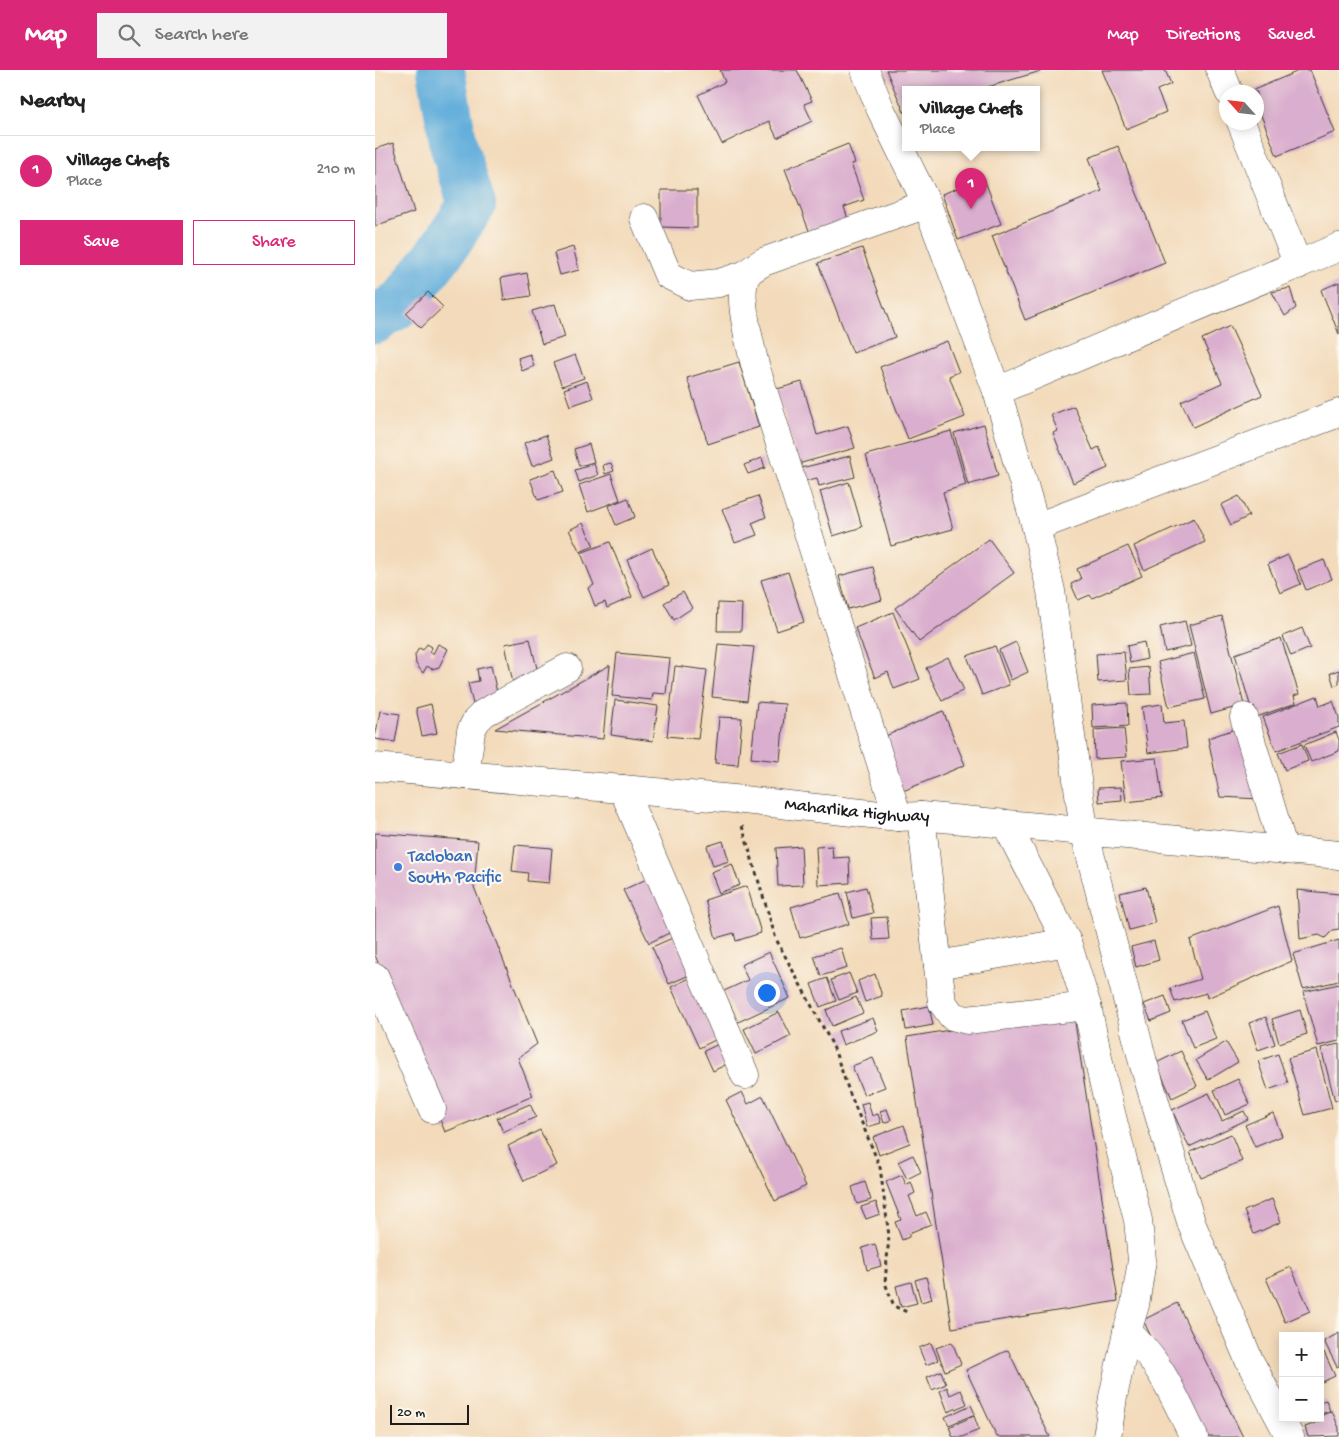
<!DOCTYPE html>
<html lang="en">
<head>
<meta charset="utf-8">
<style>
	:root { --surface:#fff; --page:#f2f2f2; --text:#222; --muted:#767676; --line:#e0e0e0; --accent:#db2777 }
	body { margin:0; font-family:"Gochi Hand",sans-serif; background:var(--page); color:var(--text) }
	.controls { position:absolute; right:15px; bottom:15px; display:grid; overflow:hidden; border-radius:0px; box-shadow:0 2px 12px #0003 }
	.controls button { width:45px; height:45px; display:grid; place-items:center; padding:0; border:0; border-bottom:1px solid var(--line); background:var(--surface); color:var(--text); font:25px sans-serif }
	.compass { position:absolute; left:844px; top:15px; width:45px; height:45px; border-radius:50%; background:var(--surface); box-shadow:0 2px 12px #0003; rotate:297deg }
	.scale { position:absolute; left:15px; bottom:12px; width:79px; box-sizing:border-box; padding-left:5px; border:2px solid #1c1c1c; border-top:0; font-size:14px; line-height:18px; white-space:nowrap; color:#1c1c1c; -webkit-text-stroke:4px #fbf7ec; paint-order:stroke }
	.you { position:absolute; left:391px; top:922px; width:18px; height:18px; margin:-12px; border:4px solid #fff; border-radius:50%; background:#1a73e8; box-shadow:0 0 0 8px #1a73e833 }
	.badge { display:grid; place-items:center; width:32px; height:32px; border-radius:50%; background:var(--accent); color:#fff; font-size:16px; font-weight:700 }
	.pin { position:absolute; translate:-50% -41px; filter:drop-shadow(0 1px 2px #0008) }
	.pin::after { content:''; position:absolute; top:26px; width:18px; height:15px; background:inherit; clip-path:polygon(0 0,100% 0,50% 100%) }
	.popup { position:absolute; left:527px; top:16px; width:138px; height:65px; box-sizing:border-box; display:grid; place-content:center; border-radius:0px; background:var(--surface); filter:drop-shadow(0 1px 4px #0005); font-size:16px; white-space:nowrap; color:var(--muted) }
	.popup b { font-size:19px; color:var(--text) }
	.popup::after { content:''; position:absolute; left:50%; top:100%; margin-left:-10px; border:10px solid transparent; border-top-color:var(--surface) }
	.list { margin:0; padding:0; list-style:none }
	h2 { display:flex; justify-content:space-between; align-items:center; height:65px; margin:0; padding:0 20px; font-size:21px }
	h2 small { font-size:16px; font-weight:400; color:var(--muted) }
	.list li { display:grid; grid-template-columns:32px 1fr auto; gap:15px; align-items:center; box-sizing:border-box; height:70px; padding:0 20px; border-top:1px solid var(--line) }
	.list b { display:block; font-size:19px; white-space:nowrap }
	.list p { margin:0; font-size:16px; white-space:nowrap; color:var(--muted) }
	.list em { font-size:16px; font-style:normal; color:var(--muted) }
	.actions { display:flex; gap:10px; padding:15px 20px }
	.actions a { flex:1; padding:11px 0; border:1px solid var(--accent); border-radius:0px; text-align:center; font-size:18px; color:var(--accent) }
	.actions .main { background:var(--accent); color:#fff }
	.icon { flex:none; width:28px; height:28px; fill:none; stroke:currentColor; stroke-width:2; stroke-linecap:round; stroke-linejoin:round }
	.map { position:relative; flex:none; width:964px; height:1367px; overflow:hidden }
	header { display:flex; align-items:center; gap:30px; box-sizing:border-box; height:70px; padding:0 25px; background:var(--accent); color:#fff }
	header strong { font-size:24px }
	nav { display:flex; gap:28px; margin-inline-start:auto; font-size:18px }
	.search { width:350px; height:45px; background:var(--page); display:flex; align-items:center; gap:12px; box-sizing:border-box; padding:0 18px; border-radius:0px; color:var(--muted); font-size:19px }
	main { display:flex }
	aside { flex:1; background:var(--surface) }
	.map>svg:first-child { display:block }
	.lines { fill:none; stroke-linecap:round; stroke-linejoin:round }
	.river { stroke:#62aedb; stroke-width:48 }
	.building { fill:#daaece }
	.minor-casing { stroke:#3c3834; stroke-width:29 }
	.major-casing { stroke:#3c3834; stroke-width:29 }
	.path { stroke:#3c3834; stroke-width:3; stroke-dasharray:4 4; stroke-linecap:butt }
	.minor { stroke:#fff; stroke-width:28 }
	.major { stroke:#fff; stroke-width:28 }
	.shop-dot { fill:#3f7fe0; stroke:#fbf7ec; stroke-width:2 }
	.labels { text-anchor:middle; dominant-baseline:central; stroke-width:4.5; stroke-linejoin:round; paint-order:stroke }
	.street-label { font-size:18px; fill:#1c1c1c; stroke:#fbf7ec }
	.shop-label { font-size:18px; fill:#366cbe; stroke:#fbf7ec; text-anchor:start }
</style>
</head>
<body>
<header>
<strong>Map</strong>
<div class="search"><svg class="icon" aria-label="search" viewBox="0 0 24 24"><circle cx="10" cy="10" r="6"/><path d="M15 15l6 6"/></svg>Search here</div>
<nav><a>Map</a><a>Directions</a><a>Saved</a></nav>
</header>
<main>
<aside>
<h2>Nearby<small></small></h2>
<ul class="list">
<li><span class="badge">1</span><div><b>Village Chefs</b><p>Place</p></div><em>210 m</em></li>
</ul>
<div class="actions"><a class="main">Save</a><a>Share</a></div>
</aside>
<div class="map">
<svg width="964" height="1367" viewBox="0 0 964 1367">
	<rect width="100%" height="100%" fill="#fbf7ec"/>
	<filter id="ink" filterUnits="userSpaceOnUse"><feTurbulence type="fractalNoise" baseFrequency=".02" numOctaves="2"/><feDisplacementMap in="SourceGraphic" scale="10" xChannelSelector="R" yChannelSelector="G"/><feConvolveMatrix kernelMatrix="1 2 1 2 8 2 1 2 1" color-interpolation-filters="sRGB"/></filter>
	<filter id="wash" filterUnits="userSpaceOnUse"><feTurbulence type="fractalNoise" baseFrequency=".0096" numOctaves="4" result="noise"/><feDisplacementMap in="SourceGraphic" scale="20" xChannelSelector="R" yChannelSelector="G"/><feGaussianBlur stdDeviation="1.12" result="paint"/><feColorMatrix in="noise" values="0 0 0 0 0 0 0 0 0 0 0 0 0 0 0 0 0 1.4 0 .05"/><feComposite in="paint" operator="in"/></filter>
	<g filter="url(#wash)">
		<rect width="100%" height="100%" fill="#f3daba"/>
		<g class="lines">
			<!-- river -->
			<polyline class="river" points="0,250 28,231 67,180 97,135 79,77 66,0"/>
		</g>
		<g id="blocks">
			<!-- building -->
			<g class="building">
				<polygon points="345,0 422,0 437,31 429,34 437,51 402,68 394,51 347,74 323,25 350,12"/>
				<polygon points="511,0 669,0 603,20 531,20 531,42 529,42"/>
				<polygon points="727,0 790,0 796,14 782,20 791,42 751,59"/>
				<polygon points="926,0 935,0 960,62 902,86 882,35 882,22 876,22 876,21"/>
				<polygon points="18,73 39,142 0,156 0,79"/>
				<polygon points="473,74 480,93 476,94 489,130 469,137 473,149 435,163 410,99"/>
				<polygon points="743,76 790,193 650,250 617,166 727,121 714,88"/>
				<polygon points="609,108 626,154 583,170 567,124"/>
				<polygon points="286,120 322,120 322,158 286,157"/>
				<polygon points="198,177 204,200 185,205 179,183"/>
				<polygon points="487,178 520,267 478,283 443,193"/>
				<polygon points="152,203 156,226 129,230 126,208"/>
				<polygon points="964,212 964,264 946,220"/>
				<polygon points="915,218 921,238 910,246 897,222"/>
				<polygon points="53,222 68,237 46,258 31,243"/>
				<polygon points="180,234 190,267 167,274 157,241"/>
				<polygon points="855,256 887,325 818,357 806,331 847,313 827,269"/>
				<polygon points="572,271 584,302 574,306 590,347 533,369 505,297"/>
				<polygon points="155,284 159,296 147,301 143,288"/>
				<polygon points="200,285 209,308 187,316 178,293"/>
				<polygon points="364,292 384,357 333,374 312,308"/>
				<polygon points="212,311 218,328 195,336 189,319"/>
				<polygon points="427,312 442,365 473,356 480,378 423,394 402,319"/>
				<polygon points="699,336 718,380 724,377 733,398 698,413 678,363 683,361 676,345"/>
				<polygon points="609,354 623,406 593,415 579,363"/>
				<polygon points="576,361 591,415 568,422 578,459 516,476 491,385"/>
				<polygon points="171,365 179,388 157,396 149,373"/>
				<polygon points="214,374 219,392 204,396 199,379"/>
				<polygon points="475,386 480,407 444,416 442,408 429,411 426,398"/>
				<polygon points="387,388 390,398 373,404 369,395"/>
				<polygon points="236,393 239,401 230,404 228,395"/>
				<polygon points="219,394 223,405 204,412 200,400"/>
				<polygon points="180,400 188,422 163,430 155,409"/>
				<polygon points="236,404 245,430 213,442 204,415"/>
				<polygon points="474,412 487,457 458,466 445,421"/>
				<polygon points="383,426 391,447 377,453 382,465 360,473 347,439"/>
				<polygon points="864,426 874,446 856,455 846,435"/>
				<polygon points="253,428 260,447 241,455 233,436"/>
				<polygon points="819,448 830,472 769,500 759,476"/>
				<polygon points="208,453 219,476 205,482 194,460"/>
				<polygon points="614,469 639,503 544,572 520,538"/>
				<polygon points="235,472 257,527 232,538 230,532 220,536 213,518 219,515 206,483"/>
				<polygon points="753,476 767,506 717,528 715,525 703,530 696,514 706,509 702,499"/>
				<polygon points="277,478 294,515 269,527 252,490"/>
				<polygon points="913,485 926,514 905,523 893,494"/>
				<polygon points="949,490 957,509 931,520 923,500"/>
				<polygon points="498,497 507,530 473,539 464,506"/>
				<polygon points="413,502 429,552 402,561 386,510"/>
				<polygon points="308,522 317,538 299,550 289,533"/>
				<polygon points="343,533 367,534 366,561 342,561"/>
				<polygon points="518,542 545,609 519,619 513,602 500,608 480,558"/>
				<polygon points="847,546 869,635 836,644 814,555"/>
				<polygon points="810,551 816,576 790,582 785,557"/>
				<polygon points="927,558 935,578 916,586 908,566"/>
				<polygon points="906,568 924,624 919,626 921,633 879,648 860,584"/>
				<polygon points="155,569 164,607 138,613 130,574"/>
				<polygon points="641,572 653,602 636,610 624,580"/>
				<polygon points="769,572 772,589 755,593 752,576"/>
				<polygon points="52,574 57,577 55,582 58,584 63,574 73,579 64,597 57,599 52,596 48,603 41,594 40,585 44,578 48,580"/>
				<polygon points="343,574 379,577 372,631 337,627"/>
				<polygon points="620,576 634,615 607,625 592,586"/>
				<polygon points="749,582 752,610 723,612 721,584"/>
				<polygon points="242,583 295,588 291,624 278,623 277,630 237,626"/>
				<polygon points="819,583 830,629 794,637 783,592"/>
				<polygon points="573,587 589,620 567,631 551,598"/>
				<polygon points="235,595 228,669 120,659"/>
				<polygon points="116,596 123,627 98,634 93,613 104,611 102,599"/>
				<polygon points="300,596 332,600 323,669 292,666"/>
				<polygon points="774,597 776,624 756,625 754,599"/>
				<polygon points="964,600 964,614 959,616 955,603"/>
				<polygon points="942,626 945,636 958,631 964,647 964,657 901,681 888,647"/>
				<polygon points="240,630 283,636 278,671 236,665"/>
				<polygon points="382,632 410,634 405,691 376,688"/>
				<polygon points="752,633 753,656 718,658 717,635"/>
				<polygon points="56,634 62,663 47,666 41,638"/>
				<polygon points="787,634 789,653 809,651 812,678 773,683 767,637"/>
				<polygon points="5,641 25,644 20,672 0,669"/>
				<polygon points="568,641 590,695 528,721 506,668"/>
				<polygon points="344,647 367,648 363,695 340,693"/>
				<polygon points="866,657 886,729 845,727 833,668"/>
				<polygon points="749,658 752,687 720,689 719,660"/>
				<polygon points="961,662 964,670 964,681 936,692 929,675"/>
				<polygon points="927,674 933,691 910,700 903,683"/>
				<polygon points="782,688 787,728 751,732 746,691"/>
				<polygon points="746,717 747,730 724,732 723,718"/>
				<polygon points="0,763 103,771 99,817 162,974 143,988 158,1026 70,1062 0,885"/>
				<polygon points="348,771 354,791 338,796 332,776"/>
				<polygon points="140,775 177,778 174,813 152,811 153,803 137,801"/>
				<polygon points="426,776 428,815 403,816 401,778"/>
				<polygon points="457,776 458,788 474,787 475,813 443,815 441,777"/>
				<polygon points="357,794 365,815 344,823 336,802"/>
				<polygon points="276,807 302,859 274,873 248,820"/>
				<polygon points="372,816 386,863 361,871 359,863 341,868 330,830"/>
				<polygon points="491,817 498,843 478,848 472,822"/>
				<polygon points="771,817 780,853 754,860 745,823"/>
				<polygon points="922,820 964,824 964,859 958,860 950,868 944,865 925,869"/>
				<polygon points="465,823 474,854 425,868 416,837"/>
				<polygon points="903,836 917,891 832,928 831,923 800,932 795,918 826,909 815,870"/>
				<polygon points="512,847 514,869 498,870 496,848"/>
				<polygon points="302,866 319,903 294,914 277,877"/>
				<polygon points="964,870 964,911 928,919 918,884"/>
				<polygon points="779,871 784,890 761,897 756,877"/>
				<polygon points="466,878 472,898 446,906 439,886"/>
				<polygon points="394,882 415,928 363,952 349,921 373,910 366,895"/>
				<polygon points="474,903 482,923 464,930 456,910"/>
				<polygon points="500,904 507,926 490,932 483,911"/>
				<polygon points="319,906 346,967 324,978 296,917"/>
				<polygon points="452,908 461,931 445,937 436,914"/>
				<polygon points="964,914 964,971 943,976 928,922"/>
				<polygon points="790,926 796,943 776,951 769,934"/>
				<polygon points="481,927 488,943 457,956 451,940"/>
				<polygon points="554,936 558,955 531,960 528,941"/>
				<polygon points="698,940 743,1231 577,1258 532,967"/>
				<polygon points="925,940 932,964 904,973 897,949"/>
				<polygon points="830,941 841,969 818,978 807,950"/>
				<polygon points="404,942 416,966 381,984 369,959"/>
				<polygon points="891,947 900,974 883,980 874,953"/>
				<polygon points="498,948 503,961 468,975 463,961"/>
				<polygon points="348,972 356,992 338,1001 329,981"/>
				<polygon points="851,972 863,992 833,1010 821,990"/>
				<polygon points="964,974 964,1029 960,1031 946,978"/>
				<polygon points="942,980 957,1038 930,1045 913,988"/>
				<polygon points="806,981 822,1016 797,1028 781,993"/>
				<polygon points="903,984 913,1013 893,1020 883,991"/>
				<polygon points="498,988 510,1017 489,1025 477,996"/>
				<polygon points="863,1009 875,1034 850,1045 839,1020"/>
				<polygon points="367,1022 373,1034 388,1026 431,1116 400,1131 351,1030"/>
				<polygon points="834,1023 847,1051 869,1041 873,1049 814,1077 797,1040"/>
				<polygon points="493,1032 497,1046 503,1044 506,1053 492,1057 486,1034"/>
				<polygon points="155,1034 161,1047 128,1062 122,1048"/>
				<polygon points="512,1039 516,1050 509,1053 505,1041"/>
				<polygon points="898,1043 907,1066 880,1077 870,1055"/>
				<polygon points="529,1055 535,1073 504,1085 498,1067"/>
				<polygon points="165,1060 182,1095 149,1111 133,1076"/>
				<polygon points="856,1064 867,1091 826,1108 815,1082"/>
				<polygon points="538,1085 546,1102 532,1109 523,1092"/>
				<polygon points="527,1105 531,1115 536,1112 540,1123 534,1126 542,1146 551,1142 556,1154 534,1163 534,1167 527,1170 520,1152 526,1150 511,1112"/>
				<polygon points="490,1112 496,1130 482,1134 477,1117"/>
				<polygon points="897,1129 906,1152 879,1164 869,1141"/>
				<polygon points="501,1132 505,1144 491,1149 486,1137"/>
				<polygon points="500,1174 506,1196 492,1200 487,1178"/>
				<polygon points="916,1197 935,1241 910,1252 891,1208"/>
				<polygon points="551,1207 557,1229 546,1232 540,1210"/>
				<polygon points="536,1212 542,1233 526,1237 521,1216"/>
				<polygon points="802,1233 868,1367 825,1367 768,1250"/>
				<polygon points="964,1263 964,1296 962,1297 949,1271"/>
				<polygon points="577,1272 586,1294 570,1301 561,1278"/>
				<polygon points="556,1273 563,1290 551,1295 544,1278"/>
				<polygon points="633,1280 675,1367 622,1367 591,1300"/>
				<polygon points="949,1282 960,1306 945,1313 945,1284"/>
				<polygon points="566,1301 571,1314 557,1320 552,1307"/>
				<polygon points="572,1317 575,1325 586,1320 592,1334 573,1342 565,1321"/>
				<polygon points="951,1330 955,1341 945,1344 945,1332"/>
				<polygon points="596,1335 600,1344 574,1355 570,1347"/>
				<polygon points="957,1341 964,1358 964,1366 933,1367 930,1357 944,1352 943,1348 945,1348 945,1346"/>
				<polygon points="599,1346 604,1360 587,1367 578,1367 574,1357"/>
			</g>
		</g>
	</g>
	<g filter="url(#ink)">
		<use href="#blocks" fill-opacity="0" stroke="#3c3834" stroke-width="1"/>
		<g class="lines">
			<!-- minor casing -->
			<g class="minor-casing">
				<g id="minor">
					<polyline points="490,0 505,38 552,134 622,321 661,457 676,521 709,760 768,992 817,1155 874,1290 915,1367"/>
					<polyline points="845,0 854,22"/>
					<polyline points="866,52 923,195"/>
					<polyline points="269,148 293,205 315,216 344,213 372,204"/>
					<polyline points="622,321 964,177"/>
					<polyline points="661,457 964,343"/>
					<polyline points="869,647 909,780"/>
					<polyline points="90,705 96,661 101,651 109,643 192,598"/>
					<polyline points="248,719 370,1005"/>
					<polyline points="546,746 567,932 577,946 592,950 712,936"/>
					<path d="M 523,747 L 380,295 C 375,274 360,220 373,203 C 376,199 384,195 388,192 L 552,134"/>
					<polyline points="631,754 692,872 712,936 728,1011 763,1150 767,1190 760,1235 752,1262 738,1327 732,1367"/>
					<polyline points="563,895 692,872"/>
					<polyline points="0,907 57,1039"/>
					<path d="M 752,1262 C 785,1290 800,1329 819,1367"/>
				</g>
			</g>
			<!-- major casing -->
			<g class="major-casing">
				<g id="major">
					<path id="s1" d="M 0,697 L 359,729 L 523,747 L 546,746 L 964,785"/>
				</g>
			</g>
			<!-- path -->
			<polyline class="path" points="367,756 401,869 458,976 475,1024 505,1097 514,1166 510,1213 519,1236 534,1243"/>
			<!-- minor -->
			<use href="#minor" class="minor"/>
			<!-- major -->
			<use href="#major" class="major"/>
		</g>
	</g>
	<!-- markers -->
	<circle class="shop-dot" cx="23" cy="797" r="5"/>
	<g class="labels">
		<!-- street labels -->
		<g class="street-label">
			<text stroke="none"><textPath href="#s1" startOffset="484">Maharlika Highway</textPath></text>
		</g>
		<!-- shop labels -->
		<g class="shop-label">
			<text x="33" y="787">Tacloban<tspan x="33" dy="21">South Pacific</tspan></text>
		</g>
	</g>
</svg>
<div class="controls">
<button>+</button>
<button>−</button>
</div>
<svg class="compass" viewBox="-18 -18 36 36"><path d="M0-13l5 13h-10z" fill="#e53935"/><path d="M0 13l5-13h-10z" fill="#767676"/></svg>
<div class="scale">20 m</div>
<div class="you"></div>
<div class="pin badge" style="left:596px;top:139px">1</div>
<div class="popup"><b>Village Chefs</b>Place</div>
</div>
</main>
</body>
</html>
